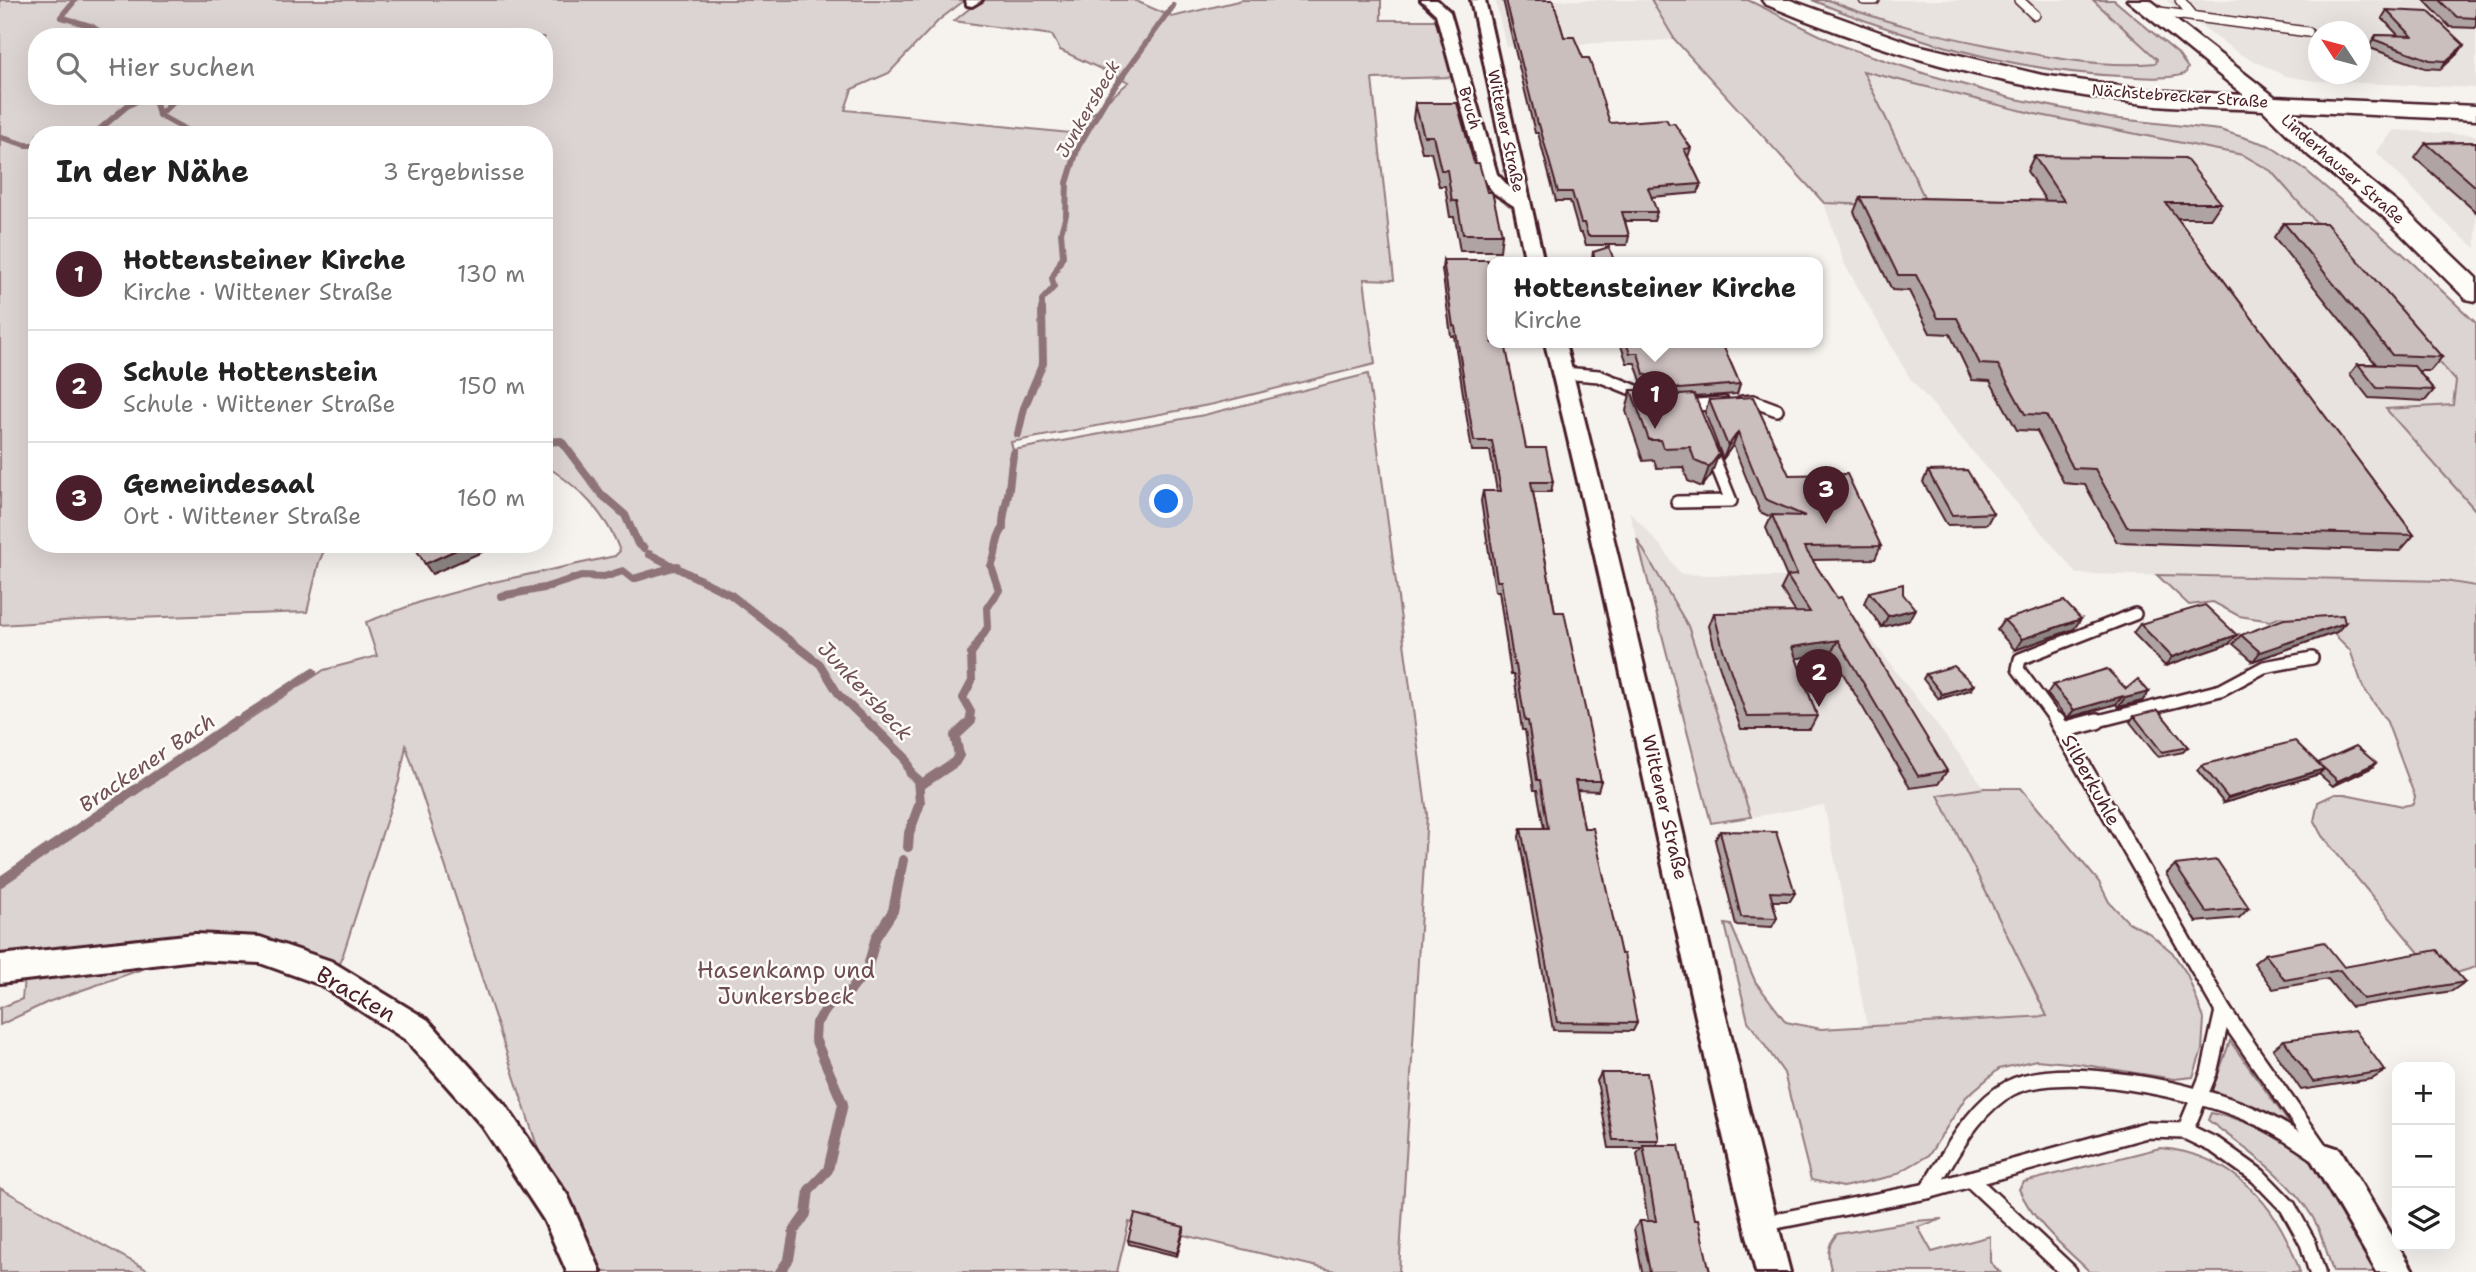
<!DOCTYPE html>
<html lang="de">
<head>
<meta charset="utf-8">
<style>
	:root { --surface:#fff; --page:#f6f6f6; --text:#222; --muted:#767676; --line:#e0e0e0; --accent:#4a1f2b }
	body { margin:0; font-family:"Shantell Sans",sans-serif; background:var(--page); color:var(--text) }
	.controls { position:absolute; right:21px; bottom:21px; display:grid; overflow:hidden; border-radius:14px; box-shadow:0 7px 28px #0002 }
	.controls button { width:63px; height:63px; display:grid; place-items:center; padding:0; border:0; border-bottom:2px solid var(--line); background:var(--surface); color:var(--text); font:35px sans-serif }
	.compass { position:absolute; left:2308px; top:21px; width:63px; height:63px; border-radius:50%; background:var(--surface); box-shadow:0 7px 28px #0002; rotate:306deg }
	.you { position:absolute; left:1167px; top:502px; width:24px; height:24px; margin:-18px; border:5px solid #fff; border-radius:50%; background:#1a73e8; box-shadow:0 0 0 10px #1a73e833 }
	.badge { display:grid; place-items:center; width:46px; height:46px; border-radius:50%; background:var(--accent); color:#fff; font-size:23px; font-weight:700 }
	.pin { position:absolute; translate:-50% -58px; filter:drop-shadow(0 2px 4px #0008) }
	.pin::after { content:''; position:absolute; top:37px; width:24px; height:21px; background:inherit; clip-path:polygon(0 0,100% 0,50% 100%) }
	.popup { position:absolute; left:1487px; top:257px; width:336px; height:91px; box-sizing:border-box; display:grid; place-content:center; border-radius:14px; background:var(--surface); filter:drop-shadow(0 2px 5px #0005); font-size:23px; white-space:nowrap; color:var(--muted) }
	.popup b { font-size:26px; color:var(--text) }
	.popup::after { content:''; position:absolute; left:50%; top:100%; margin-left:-14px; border:14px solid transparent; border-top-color:var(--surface) }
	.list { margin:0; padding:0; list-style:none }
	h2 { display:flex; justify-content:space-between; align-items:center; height:91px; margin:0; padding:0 28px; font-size:30px }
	h2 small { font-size:23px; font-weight:400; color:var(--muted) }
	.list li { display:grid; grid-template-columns:46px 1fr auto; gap:21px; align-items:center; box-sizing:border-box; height:112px; padding:0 28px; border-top:2px solid var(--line) }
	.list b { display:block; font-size:26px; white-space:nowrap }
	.list p { margin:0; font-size:23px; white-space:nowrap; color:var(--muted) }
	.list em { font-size:23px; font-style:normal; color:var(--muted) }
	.icon { flex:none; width:38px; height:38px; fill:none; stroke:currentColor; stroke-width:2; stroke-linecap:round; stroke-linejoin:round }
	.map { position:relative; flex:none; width:2476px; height:1272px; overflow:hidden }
	.search { position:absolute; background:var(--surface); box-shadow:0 7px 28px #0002; left:28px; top:28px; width:525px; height:77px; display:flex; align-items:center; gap:18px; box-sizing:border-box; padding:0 24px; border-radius:28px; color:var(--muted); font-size:26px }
	.panel { position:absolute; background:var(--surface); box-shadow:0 7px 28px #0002; left:28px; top:126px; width:525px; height:427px; border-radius:28px }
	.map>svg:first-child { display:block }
	.built { fill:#e9e3e0; fill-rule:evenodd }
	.green { fill:#dcd4d2; stroke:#937a7e; stroke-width:2; fill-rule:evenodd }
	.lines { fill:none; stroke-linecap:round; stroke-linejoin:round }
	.stream-far2 { stroke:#8e7378; stroke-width:6 }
	.stream-far1 { stroke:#8e7378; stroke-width:8 }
	.stream { stroke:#8e7378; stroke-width:10 }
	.service-far2-casing { stroke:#4a1f2b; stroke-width:12 }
	.service-far1-casing { stroke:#4a1f2b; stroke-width:16 }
	.service-casing { stroke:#4a1f2b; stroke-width:20 }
	.minor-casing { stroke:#4a1f2b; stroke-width:6 }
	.secondary-casing { stroke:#4a1f2b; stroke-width:5 }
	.service-far2 { stroke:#fdfcf7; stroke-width:9 }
	.service-far1 { stroke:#fdfcf7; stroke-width:11 }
	.service { stroke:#fdfcf7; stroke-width:15 }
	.minor { fill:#fdfcf7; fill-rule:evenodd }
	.secondary { fill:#fdfcf7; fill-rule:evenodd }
	.wall { fill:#afa4a3; stroke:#4a1f2b; stroke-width:2 }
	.shaded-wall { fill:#8e8685; stroke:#4a1f2b; stroke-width:2 }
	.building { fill:#cbbfbe; stroke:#4a1f2b; stroke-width:2 }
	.labels { text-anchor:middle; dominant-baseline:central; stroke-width:5; stroke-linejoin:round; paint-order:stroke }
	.far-street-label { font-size:16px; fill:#4a1f2b; stroke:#fdfcf7 }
	.far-water-label { font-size:18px; font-style:italic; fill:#725058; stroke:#fdfcf7 }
	.street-label { font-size:19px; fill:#4a1f2b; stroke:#fdfcf7 }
	.water-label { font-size:21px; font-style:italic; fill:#725058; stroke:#fdfcf7 }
	.near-park-label { font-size:23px; fill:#6e4c55; stroke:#fdfcf7 }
	.near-street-label { font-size:23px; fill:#4a1f2b; stroke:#fdfcf7 }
</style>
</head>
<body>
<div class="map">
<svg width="2476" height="1272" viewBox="0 0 2476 1272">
	<rect width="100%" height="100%" fill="#f6f3ef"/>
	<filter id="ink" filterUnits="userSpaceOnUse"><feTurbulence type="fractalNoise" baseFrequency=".0143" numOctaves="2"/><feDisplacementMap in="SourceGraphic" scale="14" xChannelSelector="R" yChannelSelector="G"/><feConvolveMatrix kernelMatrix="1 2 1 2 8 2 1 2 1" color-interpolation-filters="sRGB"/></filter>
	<g filter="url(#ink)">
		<!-- built -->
		<g class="built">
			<polygon points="1495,0 1649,0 1675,40 1506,47"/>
			<polygon points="1828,0 2093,0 2157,59 2156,63 2125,65 2042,56 1919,31"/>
			<path d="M 2166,0 L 2476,0 L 2476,88 L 2315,81 L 2285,76 L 2238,53 ZM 2318,32 L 2360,32 L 2360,74 L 2318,74 Z"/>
			<polygon points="1862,71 2035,114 2243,155 2271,171 2456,381 2453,405 2386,409 2476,511 2476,585 2445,581 2077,574 1909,377 1844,263 1824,203 1928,207"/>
			<polygon points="2394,130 2476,135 2476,248 2454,231 2376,152"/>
			<polygon points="1629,511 1662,547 1680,574 1825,578 1985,788 1939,796 2048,1016 1867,1026 1824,805 1751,817 1688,626 1637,539"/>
		</g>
		<!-- green -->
		<g class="green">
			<path d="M 0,0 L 965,0 L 939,20 L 889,73 L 852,89 L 845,110 L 1070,133 L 1129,82 L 1060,50 L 1052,35 L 954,21 L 980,0 L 1134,0 L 1172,17 L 1242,0 L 1381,0 L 1381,20 L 1437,20 L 1453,77 L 1372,79 L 1394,280 L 1364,279 L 1375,364 L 1214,404 L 1011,442 L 1013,450 L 1204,415 L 1368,374 L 1427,814 L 1399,1272 L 1339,1272 L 1129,1222 L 1117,1272 L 598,1272 L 560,1187 L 539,1152 L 406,746 L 399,781 L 339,967 L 270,941 L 0,955 L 0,882 L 324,670 L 377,656 L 366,622 L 423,601 L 489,583 L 615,556 L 620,551 C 607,514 576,484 544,465 L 544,135 L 37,135 L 37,544 L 327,544 L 319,562 L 307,612 L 79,620 L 0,625 ZM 37,37 L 544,37 L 544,96 L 37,96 Z"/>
			<polygon points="1651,0 1748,0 1842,46 1926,74 2011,98 2110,118 2220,130 2268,145 2302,167 2402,253 2476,323 2476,511 2386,409 2453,405 2456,381 2271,171 2243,155 2035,114 1863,71 1929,207 1824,203 1675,40"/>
			<path d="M 1812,0 L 1828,0 C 1881,22 1936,35 1992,46 C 2046,57 2100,68 2156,63 L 2157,59 L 2093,0 L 2114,0 L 2177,53 L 2188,68 L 2185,74 C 2165,80 2143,77 2122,76 C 2016,72 1909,40 1812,0 Z"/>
			<polygon points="1637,539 1688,626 1751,817 1711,823"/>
			<polygon points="2157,575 2445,581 2476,586 2476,967 2440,978 2322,836 2314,821 2318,802 2335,794 2345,794 2403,806 2413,804 2415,797 2387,722 2363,687 2350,650 2332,632 2325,628 2281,617 2271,621 2239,616 2213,602 2189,605"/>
			<polygon points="1985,788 2021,788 2099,882 2109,902 2128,922 2149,933 2172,952 2187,974 2204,1019 2202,1050 2193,1077 2174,1079 2079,1064 2036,1060 1999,1069 1966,1097 1929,1155 1893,1176 1843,1187 1811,1180 1784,1073 1748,1021 1725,924 1731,925 1755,981 1786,1022 1821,1029 2047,1016 1938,795"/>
			<polygon points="151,966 48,1002 0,1025 0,1008 22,999 24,978"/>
			<polygon points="2230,1041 2289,1123 2212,1091"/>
			<path d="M 2211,1113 C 2316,1133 2336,1189 2389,1272 L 2333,1272 C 2327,1253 2322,1233 2312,1216 C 2288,1177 2244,1148 2208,1120 Z"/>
			<path d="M 2160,1148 C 2233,1154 2279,1206 2300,1272 L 2090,1272 C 2065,1248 2033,1222 2019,1189 L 2024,1182 Z"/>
			<polygon points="0,1188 151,1272 0,1272"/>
			<path d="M 1942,1219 L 1918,1227 L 1932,1252 L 1990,1236 L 1990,1262 L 2000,1272 L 1832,1272 C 1827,1257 1826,1247 1837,1234 L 1915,1221 Z"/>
		</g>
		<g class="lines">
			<!-- stream-far2 -->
			<g class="stream-far2">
				<polyline points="75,0 61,17 91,26 107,37"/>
				<polyline points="159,115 179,96"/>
				<polyline points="93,135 127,106 142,98 156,103 159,115 195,135"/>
				<polyline points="0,137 26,145 37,145"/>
				<polyline points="1042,311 1042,300 1054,287 1052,278 1063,256 1061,232 1066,215 1067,183 1078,147 1108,96 1173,6"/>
			</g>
			<!-- stream-far1 -->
			<g class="stream-far1">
				<polyline points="1018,434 1024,408 1043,363 1042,309"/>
				<polyline points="544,442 561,441 601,494 625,515 638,544 644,548"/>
				<polyline points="649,554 731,595 820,664 839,695 868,723"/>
				<polyline points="501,596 544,588 582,576 604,577 623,571 633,579 677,566"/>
				<polyline points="234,723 313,672"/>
				<path d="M 969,723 L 971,712 L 963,698 L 972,681 L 971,654 L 988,627 L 987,608 L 999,590 L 991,566 C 998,553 994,540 1003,529 C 1002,516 1006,507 1008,494 C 1011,480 1010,467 1014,453"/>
			</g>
			<!-- stream -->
			<g class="stream">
				<polyline points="867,721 905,758 911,774 918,780 920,803 909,833 908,847"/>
				<polyline points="919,786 955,762 959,755 955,736 971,721"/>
				<polyline points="0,882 236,721"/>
				<polyline points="780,1272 789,1259 794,1231 806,1214 809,1190 828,1170 843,1104 815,1039 816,1023 828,1007 851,990 867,970 876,937 893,911 903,860"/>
			</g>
			<!-- service-far2 casing -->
			<g class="service-far2-casing">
				<g id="service-far2">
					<polyline points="1864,0 1875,0"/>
					<polyline points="2019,0 2035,15"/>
					<polyline points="2180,0 2194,17"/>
					<polyline points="2152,11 2308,32"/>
				</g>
			</g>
			<!-- service-far1 casing -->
			<g class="service-far1-casing">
				<g id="service-far1">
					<polyline points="1563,373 1599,376 1649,396"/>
					<polyline points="1742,402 1753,401 1777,410"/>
					<polyline points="1683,406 1724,403"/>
					<polyline points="1677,502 1731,501 1710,449"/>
					<polyline points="2058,723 2018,669 2020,659 2135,614"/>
					<polyline points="2090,723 2221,690 2264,667 2312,658"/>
				</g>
			</g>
			<!-- service casing -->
			<g class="service-casing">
				<g id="service">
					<polyline points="2057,721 2223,1011 2209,1073 2185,1131"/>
					<polyline points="2063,730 2097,721"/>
					<polyline points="2223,1011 2323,1154"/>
					<polyline points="1970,1179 2069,1272"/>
					<path d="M 1927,1191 C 1950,1157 1972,1108 2010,1088 C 2062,1061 2198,1091 2250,1114 C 2278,1126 2303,1144 2328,1161"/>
					<polyline points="1761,1224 1927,1191 2146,1130 2185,1131 2216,1146 2258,1176 2288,1207 2308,1243 2317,1272"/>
				</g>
			</g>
			<!-- minor casing -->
			<g class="minor-casing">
				<g id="minor">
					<polygon points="966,0 982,0 972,6 967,5"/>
					<polygon points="1421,0 1437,0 1450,12 1497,174 1510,188 1471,0 1485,0 1544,263 1526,263 1514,206 1494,193 1480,175 1436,14"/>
					<path d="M 1545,343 L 1565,343 C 1645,652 1709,964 1790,1272 L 1756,1272 C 1679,964 1621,652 1545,343 Z"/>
					<polygon points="195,934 260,937 331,961 428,1020 505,1105 568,1196 601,1272 567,1272 544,1220 483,1127 406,1040 321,985 260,963 195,960 0,983 0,955"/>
					<polygon points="2328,1145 2340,1149 2414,1272 2377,1272 2312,1161 2316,1149"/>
				</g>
			</g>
			<!-- secondary casing -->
			<g class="secondary-casing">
				<path id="secondary" d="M 1762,0 L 1790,0 L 1913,44 L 2042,75 L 2148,90 L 2244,95 L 2127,0 L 2150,0 L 2275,97 L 2476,106 L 2476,120 L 2291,111 L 2326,145 L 2402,207 L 2476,278 L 2476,301 L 2466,299 L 2384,217 L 2308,155 L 2263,110 C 2224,108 2184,108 2145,104 C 2014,90 1887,56 1765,4 Z"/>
			</g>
			<!-- service-far2 -->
			<use href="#service-far2" class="service-far2"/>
			<!-- service-far1 -->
			<use href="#service-far1" class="service-far1"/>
			<!-- service -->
			<use href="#service" class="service"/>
			<!-- minor -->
			<use href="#minor" class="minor"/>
			<!-- secondary -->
			<use href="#secondary" class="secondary"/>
		</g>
		<!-- wall -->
		<g class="wall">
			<polygon points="1503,0 1553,0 1564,37 1610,123 1669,124 1691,148 1688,157 1701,184 1698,193 1651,197 1657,212 1654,221 1625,221 1629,236 1627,245 1586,245 1582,233 1579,233 1570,201 1556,201 1538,133 1535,133"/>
			<polygon points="2424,0 2476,0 2476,28 2450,27"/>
			<polygon points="2387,10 2464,45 2458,53 2441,69 2425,68 2370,48 2371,43 2376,35 2399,36 2382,18"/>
			<polygon points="1415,103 1474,163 1502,234 1500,251 1460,251 1454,217 1450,217 1445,186 1439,186 1431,152 1422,152 1413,119"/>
			<polygon points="2476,142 2476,212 2415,158 2426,143"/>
			<polygon points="2034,156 2221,203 2211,218 2177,218 2414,535 2400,551 2117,542 2085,485 2064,483 2037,431 2017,430 1990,381 1972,380 1950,334 1930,333 1909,291 1892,290 1854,212 1860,197 2046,201 2027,171"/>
			<polygon points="2284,223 2442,357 2430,371 2418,371 2434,390 2425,401 2369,398 2350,374 2358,364 2376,364 2274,237"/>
			<polygon points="1593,252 1615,263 1591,263"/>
			<polygon points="1443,260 1526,448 1553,482 1551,492 1533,492 1555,612 1601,781 1598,791 1577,790 1584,828 1621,954 1637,1023 1633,1031 1553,1030 1519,837 1521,828 1544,828 1537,790 1534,790 1525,730 1522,730 1514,675 1511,675 1499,591 1495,591 1481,501 1483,491 1497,491 1490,451 1472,451 1454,336 1451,336 1442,269"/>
			<polygon points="1620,343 1722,343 1740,384 1737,394 1695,397 1711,475 1702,487 1688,481 1683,467 1657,468 1654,460 1643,461 1626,411 1631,390 1652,390 1652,389 1642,384 1635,363 1627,363"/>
			<polygon points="1709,400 1789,475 1881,546 1875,559 1812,560 1947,771 1938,784 1910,788 1831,653 1796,658 1817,716 1810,729 1741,729 1718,662 1709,626 1714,613 1796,613 1781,589 1787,577 1766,528 1771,517 1760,512 1733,445 1723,459 1705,413"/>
			<polygon points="1928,471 1993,513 1987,524 1947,525 1923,482"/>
			<polygon points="1869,592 1903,594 1909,620 1882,627 1864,603"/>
			<polygon points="2004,620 2074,629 2015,650 1997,630"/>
			<polygon points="2140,624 2229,644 2165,666 2133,633"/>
			<polygon points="2337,632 2253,661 2233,644 2241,635"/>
			<polygon points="1926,674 1970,690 1939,699 1923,679"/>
			<polygon points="2053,685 2126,689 2149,692 2142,701 2118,707 2116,704 2067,718 2047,694"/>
			<polygon points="2134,716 2188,747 2183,752 2158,757 2130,722"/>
			<polygon points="2318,764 2371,768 2333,786 2319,774 2224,803 2197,770 2202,765"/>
			<polygon points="1720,831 1795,893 1790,901 1772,901 1777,918 1772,927 1736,925 1715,840"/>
			<polygon points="2175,865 2249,908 2239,918 2196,922 2166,874"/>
			<polygon points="2265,954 2344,967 2465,982 2452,991 2351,1007 2328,979 2273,989 2254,963"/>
			<polygon points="2284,1040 2385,1071 2372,1079 2301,1090 2273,1049"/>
			<polygon points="1601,1073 1659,1140 1656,1145 1694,1220 1710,1272 1642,1272 1634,1229 1640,1221 1648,1221 1637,1154 1641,1148 1609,1148 1597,1081"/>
			<polygon points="1184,1230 1177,1256 1129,1244 1128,1240"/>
		</g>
		<!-- shaded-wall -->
		<g class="shaded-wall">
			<polygon points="2464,45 2458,53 2441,69 2446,61"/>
			<polygon points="1738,432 1733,445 1723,459 1728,446"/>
			<polygon points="1719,454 1711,475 1702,487 1709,467"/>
			<polygon points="469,544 477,544 482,552 432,574 425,564"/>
			<polygon points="1915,609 1909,620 1882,627 1888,616"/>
			<polygon points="2081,619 2074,629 2015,650 2022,639"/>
			<polygon points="2345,623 2337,632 2253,661 2260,652"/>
			<polygon points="2237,635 2229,644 2165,666 2172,657"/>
			<polygon points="1838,640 1831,653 1786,660 1792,647"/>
			<polygon points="1974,685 1970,690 1939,699 1942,694"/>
			<polygon points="2149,692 2142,701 2118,707 2125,698"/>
			<polygon points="2123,696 2116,704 2067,718 2074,710"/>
			<polygon points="2376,763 2371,768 2333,786 2338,781"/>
			<polygon points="2324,769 2319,774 2224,803 2228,798"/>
			<polygon points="1184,1227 1184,1230 1177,1256 1177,1253"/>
		</g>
		<!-- building -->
		<g class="building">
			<polygon points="1506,0 1553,0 1564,37 1574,37 1583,58 1589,58 1610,123 1666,119 1669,124 1674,123 1691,148 1684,149 1701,184 1648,188 1657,212 1622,212 1629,236 1588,236 1584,223 1581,223 1572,192 1558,192 1539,124 1537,124"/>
			<polygon points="2439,0 2476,0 2476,18 2457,17"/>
			<polygon points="2387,10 2429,12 2464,45 2446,61 2430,60 2375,40 2376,35 2412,36"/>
			<polygon points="1415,103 1457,103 1474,163 1479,163 1487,192 1492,192 1502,234 1463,234 1457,201 1452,201 1447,170 1441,170 1433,136 1424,136"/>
			<polygon points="2476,142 2476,187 2426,143"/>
			<polygon points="2034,156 2185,158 2221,203 2166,203 2414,535 2127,527 2095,469 2073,468 2046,415 2025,414 1998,365 1980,364 1957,318 1938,318 1916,275 1898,275 1860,197 2064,201"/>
			<polygon points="2284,223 2326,223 2442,357 2392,355"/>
			<polygon points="1609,247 1615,263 1596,263 1593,252"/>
			<polygon points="1443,260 1488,260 1492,282 1492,343 1505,343 1526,448 1546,448 1553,482 1531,482 1555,612 1564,612 1601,781 1575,781 1584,828 1593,828 1621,954 1624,954 1637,1023 1557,1022 1521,828 1548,828 1540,780 1537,780 1528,721 1525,721 1516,665 1514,665 1501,581 1497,581 1483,491 1501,491 1492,441 1474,441 1455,326 1453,326"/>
			<polygon points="1626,343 1722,343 1740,384 1680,389 1644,374 1638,353 1630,353"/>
			<polygon points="2358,364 2414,366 2434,390 2377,388"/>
			<polygon points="1654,384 1680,395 1694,394 1719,454 1709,467 1695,461 1690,447 1663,448 1660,440 1649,440 1631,390 1655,390"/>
			<polygon points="1753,397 1789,475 1847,474 1881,546 1804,547 1837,598 1841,597 1947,771 1918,776 1838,640 1792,647 1817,716 1747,717 1723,649 1714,613 1810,612 1787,576 1797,575 1772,515 1805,516 1765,499 1738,432 1728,446 1709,400"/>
			<polygon points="1967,470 1993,513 1952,515 1928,471"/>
			<polygon points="413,544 469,544 425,564"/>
			<polygon points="1903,584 1903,594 1915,609 1888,616 1869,592"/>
			<polygon points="2064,601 2081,619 2022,639 2004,620"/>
			<polygon points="2205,605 2237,635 2172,657 2140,624"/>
			<polygon points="2343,615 2345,623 2260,652 2241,635 2284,619"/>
			<polygon points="1954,666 1974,685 1942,694 1926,674"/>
			<polygon points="2107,669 2126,689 2138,679 2149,692 2125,698 2123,696 2074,710 2053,685"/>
			<polygon points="2158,710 2188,747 2162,752 2134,716"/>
			<polygon points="2295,741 2324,769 2228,798 2202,765"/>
			<polygon points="2356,746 2376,763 2338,781 2318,763"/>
			<polygon points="1720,831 1776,832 1795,893 1770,892 1777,918 1741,917"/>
			<polygon points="2217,860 2249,908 2206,912 2175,865"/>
			<polygon points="2324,942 2344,967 2437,950 2465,982 2363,999 2340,970 2285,980 2265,954"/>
			<polygon points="2355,1030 2385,1071 2313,1082 2284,1040"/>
			<polygon points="1601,1073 1647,1073 1659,1140 1613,1140"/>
			<polygon points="1643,1145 1679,1145 1694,1220 1698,1220 1710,1272 1650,1272 1640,1221 1656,1221"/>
			<polygon points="1135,1214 1184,1227 1177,1253 1128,1240"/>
		</g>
	</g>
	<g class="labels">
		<!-- far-street labels -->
		<g class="far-street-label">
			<text transform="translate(2180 96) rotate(4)">Nächstebrecker Straße</text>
			<text transform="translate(1470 108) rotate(74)">Bruch</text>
			<text transform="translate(1506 131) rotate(78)">Wittener Straße</text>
			<text transform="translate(2343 169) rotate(41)">Linderhauser Straße</text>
		</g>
		<!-- far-water labels -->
		<g class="far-water-label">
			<text transform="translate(1088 109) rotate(-60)">Junkersbeck</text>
		</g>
		<!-- street labels -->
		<g class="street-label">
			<text transform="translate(2091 780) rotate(61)">Silberkuhle</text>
			<text transform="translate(1665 807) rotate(77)">Wittener Straße</text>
		</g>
		<!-- water labels -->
		<g class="water-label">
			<text transform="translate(865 691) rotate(47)">Junkersbeck</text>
			<text transform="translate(147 763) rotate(-34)">Brackener Bach</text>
		</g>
		<!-- near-park labels -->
		<g class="near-park-label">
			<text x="786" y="970">Hasenkamp und<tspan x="786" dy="26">Junkersbeck</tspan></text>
		</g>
		<!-- near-street labels -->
		<g class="near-street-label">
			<text transform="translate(356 994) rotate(30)">Bracken</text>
		</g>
	</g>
</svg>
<div class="controls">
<button>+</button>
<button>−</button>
<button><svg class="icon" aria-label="layers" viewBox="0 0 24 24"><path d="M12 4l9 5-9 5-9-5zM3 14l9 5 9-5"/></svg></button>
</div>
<svg class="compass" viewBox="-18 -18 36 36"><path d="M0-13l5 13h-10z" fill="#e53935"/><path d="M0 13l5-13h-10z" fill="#767676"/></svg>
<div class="you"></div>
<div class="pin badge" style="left:1655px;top:429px">1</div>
<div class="popup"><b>Hottensteiner Kirche</b>Kirche</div>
<div class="pin badge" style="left:1819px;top:707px">2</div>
<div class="pin badge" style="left:1826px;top:524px">3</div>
<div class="search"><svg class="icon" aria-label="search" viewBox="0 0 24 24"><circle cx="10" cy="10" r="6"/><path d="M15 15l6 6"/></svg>Hier suchen</div>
<section class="panel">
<h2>In der Nähe<small>3 Ergebnisse</small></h2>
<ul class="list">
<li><span class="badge">1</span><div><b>Hottensteiner Kirche</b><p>Kirche · Wittener Straße</p></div><em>130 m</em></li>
<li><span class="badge">2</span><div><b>Schule Hottenstein</b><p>Schule · Wittener Straße</p></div><em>150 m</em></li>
<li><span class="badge">3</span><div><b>Gemeindesaal</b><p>Ort · Wittener Straße</p></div><em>160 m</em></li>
</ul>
</section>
</div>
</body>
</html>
